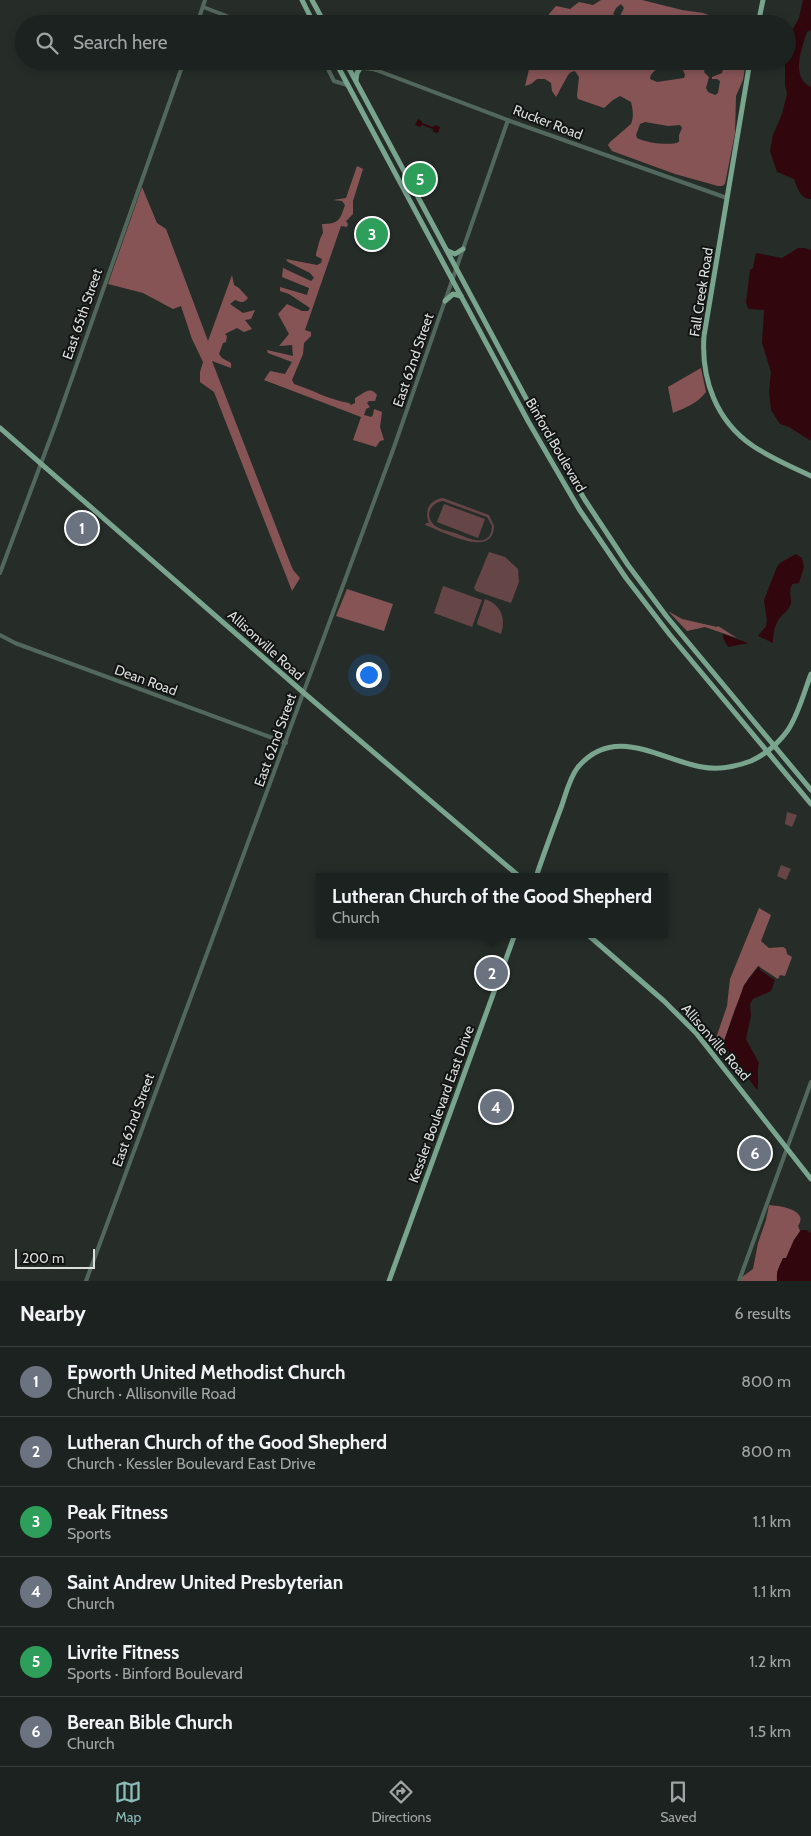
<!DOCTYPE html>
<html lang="en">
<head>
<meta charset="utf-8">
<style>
	:root { --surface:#1c221f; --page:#252a28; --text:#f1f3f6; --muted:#a0a4a4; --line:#3a3f3d; --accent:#8bbbb9 }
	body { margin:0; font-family:Cabin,sans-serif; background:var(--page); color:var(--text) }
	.scale { position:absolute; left:15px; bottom:12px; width:80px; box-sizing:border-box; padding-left:5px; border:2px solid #dadedc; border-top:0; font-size:14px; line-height:18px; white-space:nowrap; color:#dadedc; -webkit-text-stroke:4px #111413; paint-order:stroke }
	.you { position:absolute; left:368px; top:674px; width:18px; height:18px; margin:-12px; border:4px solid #fff; border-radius:50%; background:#1a73e8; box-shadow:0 0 0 8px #1a73e833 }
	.badge { display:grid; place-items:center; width:32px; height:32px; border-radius:50%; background:var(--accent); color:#fff; font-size:16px; font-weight:700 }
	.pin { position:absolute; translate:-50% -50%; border:2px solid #fff; box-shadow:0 1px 5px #0006 }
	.popup { position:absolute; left:316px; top:873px; width:352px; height:65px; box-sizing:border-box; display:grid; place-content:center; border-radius:0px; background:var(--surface); filter:drop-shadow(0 1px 4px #0005); font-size:16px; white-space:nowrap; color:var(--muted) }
	.popup b { font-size:19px; color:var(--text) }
	.popup::after { content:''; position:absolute; left:50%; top:100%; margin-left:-10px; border:10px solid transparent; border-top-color:var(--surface) }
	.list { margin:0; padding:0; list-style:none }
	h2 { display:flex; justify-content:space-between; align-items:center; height:65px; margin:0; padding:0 20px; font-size:21px }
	h2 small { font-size:16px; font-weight:400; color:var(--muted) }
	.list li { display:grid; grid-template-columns:32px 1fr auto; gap:15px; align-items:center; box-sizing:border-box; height:70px; padding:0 20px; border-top:1px solid var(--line) }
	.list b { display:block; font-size:19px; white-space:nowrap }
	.list p { margin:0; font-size:16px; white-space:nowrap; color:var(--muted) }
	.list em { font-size:16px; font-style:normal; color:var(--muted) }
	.icon { flex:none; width:28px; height:28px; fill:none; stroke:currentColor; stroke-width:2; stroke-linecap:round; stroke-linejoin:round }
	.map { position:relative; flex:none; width:811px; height:1281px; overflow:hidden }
	.search { position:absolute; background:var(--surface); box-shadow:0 2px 8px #0003; left:15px; right:15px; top:15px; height:55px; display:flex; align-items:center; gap:12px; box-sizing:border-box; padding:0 18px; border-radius:28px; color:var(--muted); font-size:19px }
	.sheet { height:485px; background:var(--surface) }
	nav { display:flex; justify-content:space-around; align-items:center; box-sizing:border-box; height:70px; border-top:1px solid var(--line); background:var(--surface); font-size:14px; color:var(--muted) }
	nav a { display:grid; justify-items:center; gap:2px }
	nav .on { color:var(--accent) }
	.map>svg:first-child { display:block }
	.green { fill:#664546; fill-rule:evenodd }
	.forest { fill:#875456; fill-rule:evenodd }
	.water { fill:#31060d }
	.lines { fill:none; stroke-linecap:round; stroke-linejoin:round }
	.minor { stroke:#53685d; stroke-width:4 }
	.major { stroke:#79a58e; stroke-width:5 }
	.labels { text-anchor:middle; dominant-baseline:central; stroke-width:4; stroke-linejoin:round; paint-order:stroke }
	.street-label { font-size:14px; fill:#dadedc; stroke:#111413 }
</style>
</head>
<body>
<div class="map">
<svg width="811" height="1281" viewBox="0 0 811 1281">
	<rect width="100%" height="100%" fill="#262d29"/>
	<!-- green -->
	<g class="green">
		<path d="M 443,498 L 489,515 L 494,526 C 493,560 442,531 425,525 L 426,523 L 429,523 C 424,511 429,500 443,498 ZM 443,501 L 487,517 L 492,526 C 491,550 468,538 455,533 C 448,531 438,529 433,524 C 424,514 432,502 443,501 Z"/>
		<polygon points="444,504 485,519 478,538 437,522"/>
		<polygon points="489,552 505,557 518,569 519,582 511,603 476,591 474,588"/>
		<polygon points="443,586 482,600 472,627 434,613"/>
		<path d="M 485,599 C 501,605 506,618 501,634 L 478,625 L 477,623 Z"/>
		<polygon points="787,812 797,815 792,827 785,824"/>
		<polygon points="781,865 791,869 786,880 777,876"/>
	</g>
	<!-- forest -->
	<g class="forest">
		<path d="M 601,0 L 642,0 L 682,10 L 703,13 L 714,17 L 742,24 L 636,24 L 632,19 L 628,20 L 626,24 L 597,24 L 578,16 L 569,19 L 571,24 L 546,24 L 549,14 L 556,6 L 570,9 L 579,2 L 593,5 ZM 621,4 L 624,8 L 619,18 L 613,14 L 616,8 Z"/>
		<path d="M 531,61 L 746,61 L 743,80 L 736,96 L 735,133 L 725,184 L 722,186 L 718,186 L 675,174 L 612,151 L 608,145 L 610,142 L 631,124 C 634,117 633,110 631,102 L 620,96 L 613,100 L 604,108 L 578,99 L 577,96 L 579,77 L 575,71 L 571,72 L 568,75 L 556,97 L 552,91 L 551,83 L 545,79 L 537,79 L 531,84 L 525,86 ZM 721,64 L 724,66 L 722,73 L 712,77 L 712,79 L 717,79 L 720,81 L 718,93 L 715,95 L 708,92 L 706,88 L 709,77 L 704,72 L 705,68 ZM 675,65 L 682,67 L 685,75 L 684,78 L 657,82 L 650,79 C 652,67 664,68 675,65 ZM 645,122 L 668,126 L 680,125 L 682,128 L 679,135 L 679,142 C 672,146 645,143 637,138 L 636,135 L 640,124 Z"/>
		<path d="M 357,166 L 363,169 L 353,201 L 353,214 L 346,221 L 348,224 L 347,227 L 341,226 L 305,330 L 311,332 L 311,336 L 304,343 L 303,354 L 292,380 L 294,384 C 313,390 329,400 349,403 L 351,405 L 355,403 L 355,398 C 363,394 370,385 377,395 L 375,401 L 369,401 L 367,403 L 370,407 L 366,409 L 364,415 L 371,417 L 373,415 L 374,409 L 382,412 L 380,427 L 384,440 L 380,441 L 376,447 L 353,440 L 361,417 L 264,380 L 270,371 L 285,374 L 292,362 L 268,353 L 267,350 L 293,356 L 292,345 L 279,346 L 289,334 L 278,314 L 287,304 L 302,311 L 308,311 L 310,308 L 289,294 L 280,291 L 280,287 L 307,295 L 309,288 L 282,277 L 283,268 L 311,281 L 314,278 L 310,273 L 288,262 L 286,259 L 317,265 L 321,263 L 322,259 L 316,256 L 316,254 L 320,239 L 323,233 L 322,224 C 339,224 340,220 345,205 L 342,201 L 333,200 L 346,198 Z"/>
		<path d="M 142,187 L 157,223 L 166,229 L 208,341 L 232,275 L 234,285 L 239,288 L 248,298 C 244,303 242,303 235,300 L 230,304 L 243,313 L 255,310 L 251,319 L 245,320 L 252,329 L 244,332 L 237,328 L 225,334 L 227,336 L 226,342 L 223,343 L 219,354 L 222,358 L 231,363 L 231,368 L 212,361 L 287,555 L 293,570 L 300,578 L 292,591 L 214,392 L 200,382 L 200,372 L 203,362 L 192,339 L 181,306 L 173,309 L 143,293 L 108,284 Z"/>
		<path d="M 701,368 L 706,392 C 698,403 685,408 673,413 L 668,387 Z"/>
		<polygon points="347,589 393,604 384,631 336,616"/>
		<polygon points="668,611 682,619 717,627 718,626 737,638 705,627 687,631"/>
		<polygon points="759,908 771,915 761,941 769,948 783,947 786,949 787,954 792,957 785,976 780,975 778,979 758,966 748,979 735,1009 723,1044 716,1050 713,1047 727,1006 730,979"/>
		<path d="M 769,1205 C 781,1206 809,1210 798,1226 L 800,1231 L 794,1240 L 786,1259 L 783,1259 L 777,1272 L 777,1281 L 741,1281 L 742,1277 L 753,1269 L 758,1243 L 766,1220 Z"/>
	</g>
	<!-- water -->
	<g class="water">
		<path d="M 803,0 L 811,0 L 811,30 L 807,32 C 802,48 790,77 811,87 L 811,199 C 800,199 797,187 794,179 L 777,172 L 770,151 L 773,135 L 782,114 L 787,94 L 785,85 L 785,61 L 787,61 L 791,32 L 799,18 Z"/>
		<polygon points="418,119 422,121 422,123 433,127 435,125 440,127 438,133 433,132 433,129 422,125 420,127 415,125"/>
		<polygon points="798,248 805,248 811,250 811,441 789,427 780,424 771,410 769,391 771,372 762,343 764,312 764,310 748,309 746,302 750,270 753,268 756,253 782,258"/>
		<path d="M 796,554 L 802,558 L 804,567 L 799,583 L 792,584 C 788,594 792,596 791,603 C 789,611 783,613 779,619 C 774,627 773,634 773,643 L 758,636 L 766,626 L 767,620 L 764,600 L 777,567 L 780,563 Z"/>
		<polygon points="723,634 748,643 749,643 728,647 723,638"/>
		<path d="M 759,966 L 760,970 L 775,980 L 771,991 L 753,999 L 750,1004 L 751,1016 L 746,1039 L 759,1063 C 756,1074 760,1083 757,1090 L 723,1044 L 744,985 Z"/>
		<path d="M 801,1230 L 806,1230 L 811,1233 L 811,1281 L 777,1281 C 776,1272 779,1267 783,1258 L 786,1258 L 794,1240 Z"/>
	</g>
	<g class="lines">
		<!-- minor -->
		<g class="minor">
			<polyline points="203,7 248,24"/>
			<polyline points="197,24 205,0"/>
			<polyline points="324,61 334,81 347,85"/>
			<path d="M 347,64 C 356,70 366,67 376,70 L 510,121 L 727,198"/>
			<polyline points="0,573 55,426 184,61"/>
			<polyline points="0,635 15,643 286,743"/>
			<polyline points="86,1281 393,450 508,120"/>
			<polyline points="739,1281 811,1082"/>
		</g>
		<!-- major -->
		<g class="major">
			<polyline points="302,0 314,24"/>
			<polyline points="312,0 325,24"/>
			<polyline points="758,24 763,0"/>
			<polyline points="335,61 528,421 579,509 626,578 670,635 811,804"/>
			<polyline points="345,61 535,415 585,500 628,565 667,617 811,790"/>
			<path d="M 750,61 L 704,336 C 701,379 716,421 753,446 C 771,458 792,467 811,476"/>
			<polyline points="356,80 357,73 359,70"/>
			<polyline points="448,251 455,254 463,249"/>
			<polyline points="445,301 453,294 461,296"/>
			<polyline points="0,428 304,693 520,877"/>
			<path d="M 536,877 C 544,853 553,829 562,805 C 566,793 570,777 578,767 C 615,724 660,760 702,767 C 718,770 735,767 751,761 C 766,754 778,744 788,730 C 799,713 804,692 811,674"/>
			<polyline points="587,934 664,1001 696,1033 811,1179"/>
			<polyline points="389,1281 515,934"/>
		</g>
	</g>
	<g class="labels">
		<!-- street labels -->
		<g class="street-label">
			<text transform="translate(548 122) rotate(21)">Rucker Road</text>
			<text transform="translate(701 292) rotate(-81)">Fall Creek Road</text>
			<text transform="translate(82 314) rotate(-71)">East 65th Street</text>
			<text transform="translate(413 360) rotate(-71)">East 62nd Street</text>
			<text transform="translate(556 445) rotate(60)">Binford Boulevard</text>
			<text transform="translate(266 645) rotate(42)">Allisonville Road</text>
			<text transform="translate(146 680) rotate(20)">Dean Road</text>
			<text transform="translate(275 740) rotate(-70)">East 62nd Street</text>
			<text transform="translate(716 1042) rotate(49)">Allisonville Road</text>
			<text transform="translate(441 1104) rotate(-70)">Kessler Boulevard East Drive</text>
			<text transform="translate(133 1120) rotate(-70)">East 62nd Street</text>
		</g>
	</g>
</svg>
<div class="scale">200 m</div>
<div class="you"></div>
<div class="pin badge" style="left:82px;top:528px;background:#6b7280">1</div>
<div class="pin badge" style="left:492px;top:973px;background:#6b7280">2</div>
<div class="popup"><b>Lutheran Church of the Good Shepherd</b>Church</div>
<div class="pin badge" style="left:372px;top:234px;background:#2e9e5b">3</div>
<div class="pin badge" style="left:496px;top:1107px;background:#6b7280">4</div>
<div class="pin badge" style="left:420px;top:179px;background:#2e9e5b">5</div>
<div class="pin badge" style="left:755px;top:1153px;background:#6b7280">6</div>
<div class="search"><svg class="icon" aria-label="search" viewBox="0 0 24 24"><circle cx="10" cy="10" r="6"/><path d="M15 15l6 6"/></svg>Search here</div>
</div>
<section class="sheet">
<h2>Nearby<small>6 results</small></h2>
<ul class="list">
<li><span class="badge" style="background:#6b7280">1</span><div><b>Epworth United Methodist Church</b><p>Church · Allisonville Road</p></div><em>800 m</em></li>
<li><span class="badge" style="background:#6b7280">2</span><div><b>Lutheran Church of the Good Shepherd</b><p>Church · Kessler Boulevard East Drive</p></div><em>800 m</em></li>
<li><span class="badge" style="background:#2e9e5b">3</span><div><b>Peak Fitness</b><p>Sports</p></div><em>1.1 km</em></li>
<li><span class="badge" style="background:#6b7280">4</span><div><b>Saint Andrew United Presbyterian</b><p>Church</p></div><em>1.1 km</em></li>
<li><span class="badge" style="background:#2e9e5b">5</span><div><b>Livrite Fitness</b><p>Sports · Binford Boulevard</p></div><em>1.2 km</em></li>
<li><span class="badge" style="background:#6b7280">6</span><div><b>Berean Bible Church</b><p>Church</p></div><em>1.5 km</em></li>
</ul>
</section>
<nav>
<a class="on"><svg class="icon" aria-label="map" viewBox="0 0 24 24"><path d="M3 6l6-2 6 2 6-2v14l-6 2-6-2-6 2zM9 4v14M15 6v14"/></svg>Map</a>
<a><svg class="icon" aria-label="directions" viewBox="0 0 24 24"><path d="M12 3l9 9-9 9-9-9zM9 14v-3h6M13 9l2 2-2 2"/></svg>Directions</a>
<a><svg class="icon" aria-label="saved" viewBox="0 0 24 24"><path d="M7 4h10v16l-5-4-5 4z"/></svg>Saved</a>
</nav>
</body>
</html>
